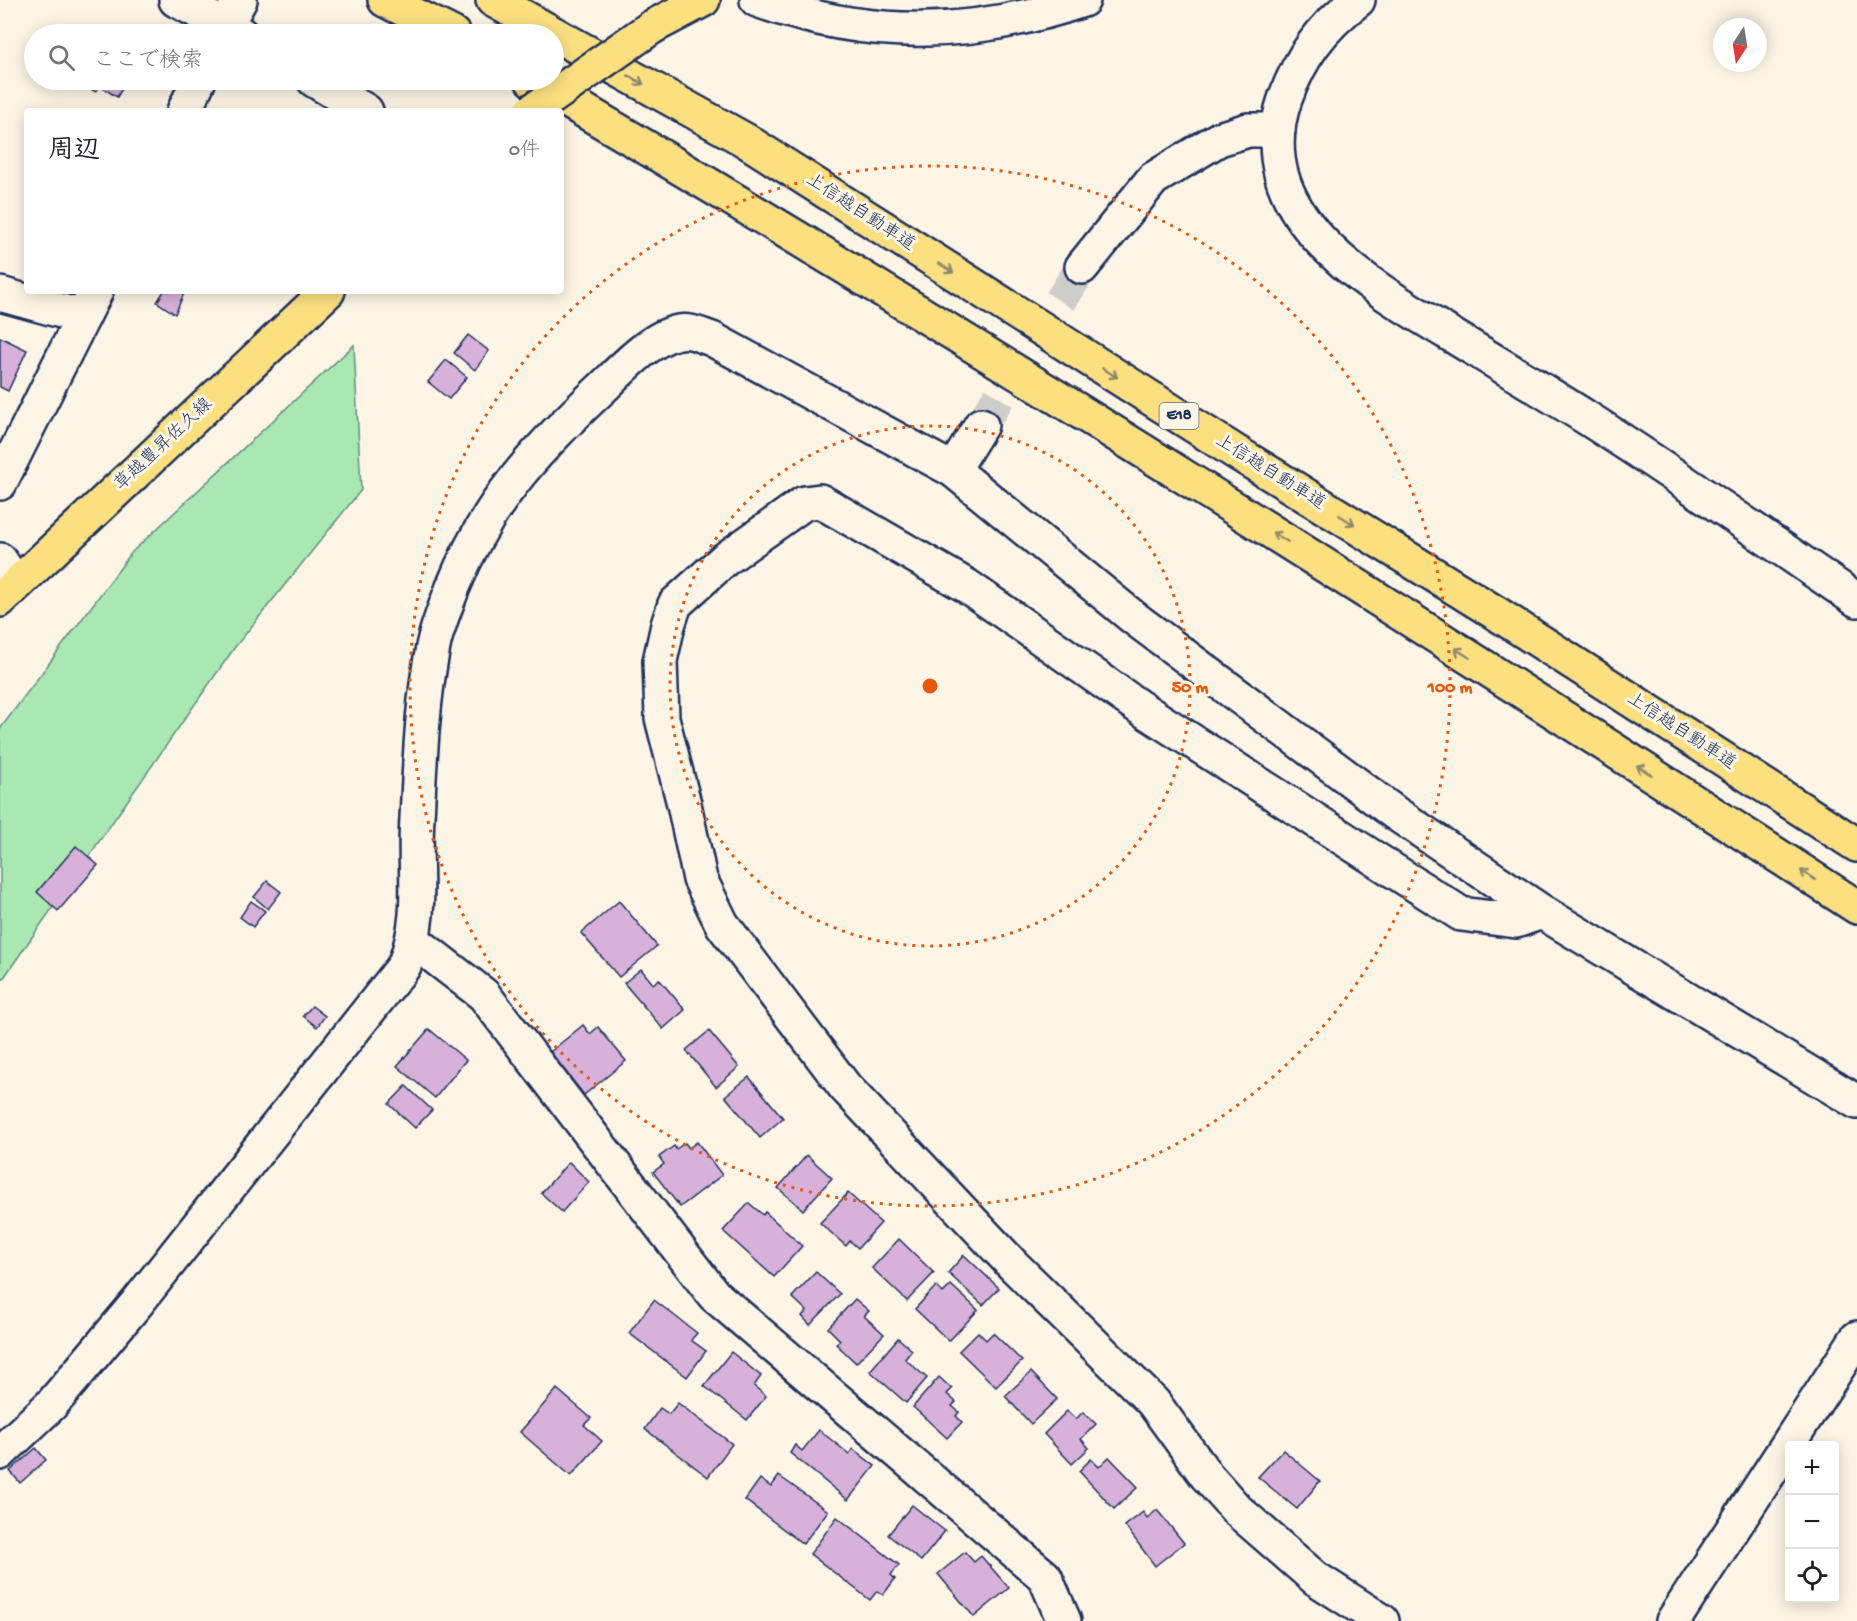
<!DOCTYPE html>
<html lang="ja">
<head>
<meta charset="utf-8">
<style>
	:root { --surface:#fff; --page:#f2f2f2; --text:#202124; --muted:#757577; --line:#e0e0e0 }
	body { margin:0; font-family:"Gochi Hand","Klee One",sans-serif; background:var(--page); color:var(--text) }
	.controls { position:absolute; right:18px; bottom:18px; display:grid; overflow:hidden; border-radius:6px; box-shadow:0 3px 15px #0003 }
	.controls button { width:54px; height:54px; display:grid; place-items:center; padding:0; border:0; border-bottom:2px solid var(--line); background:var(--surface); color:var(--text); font:30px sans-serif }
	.compass { position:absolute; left:1713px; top:18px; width:54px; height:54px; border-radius:50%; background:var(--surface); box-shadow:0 3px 15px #0003; rotate:192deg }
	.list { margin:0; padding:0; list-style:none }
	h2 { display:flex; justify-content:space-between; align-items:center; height:78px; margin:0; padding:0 24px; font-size:26px }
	h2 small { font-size:20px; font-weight:400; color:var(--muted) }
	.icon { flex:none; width:33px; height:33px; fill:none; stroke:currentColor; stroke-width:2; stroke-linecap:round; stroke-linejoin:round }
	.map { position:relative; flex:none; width:1857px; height:1621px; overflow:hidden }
	.search { position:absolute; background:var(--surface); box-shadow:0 3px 15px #0003; left:24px; top:24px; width:540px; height:66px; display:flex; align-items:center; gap:15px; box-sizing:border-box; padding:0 21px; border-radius:33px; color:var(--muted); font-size:22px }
	.panel { position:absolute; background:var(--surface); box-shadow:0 3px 15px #0003; left:24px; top:108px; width:540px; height:186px; border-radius:6px }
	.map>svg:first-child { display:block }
	.green { fill:#a9e8b0; stroke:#628c87; stroke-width:1.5 }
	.building { fill:#d7b1d9; stroke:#1b2f5e; stroke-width:1.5 }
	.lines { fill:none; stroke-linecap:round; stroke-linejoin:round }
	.minor-tunnel { stroke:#cfcdca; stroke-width:33; stroke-dasharray:33 16; stroke-linecap:butt }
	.minor-casing { stroke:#1b2f5e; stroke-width:38 }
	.major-casing { stroke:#1b2f5e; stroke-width:38 }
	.highway-casing { stroke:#1b2f5e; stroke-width:38 }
	.minor { stroke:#fcf5e5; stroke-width:33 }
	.major { stroke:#fce080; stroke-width:33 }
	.highway { stroke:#fce080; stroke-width:33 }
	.major-bridge-casing { stroke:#1b2f5e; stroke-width:38; stroke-linecap:butt }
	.major-bridge { stroke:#fce080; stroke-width:33 }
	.oneway { stroke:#8c886f }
	.ring { fill:none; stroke:#e8590c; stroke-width:3; stroke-dasharray:3 6 }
	.labels { text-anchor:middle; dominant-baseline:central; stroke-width:6; stroke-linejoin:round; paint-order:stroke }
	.shield { fill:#fcf5e5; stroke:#5e6a86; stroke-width:1.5 }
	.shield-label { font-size:16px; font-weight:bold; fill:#1b2f5e }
	.street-label { font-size:18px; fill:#1b2f5e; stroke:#fcf5e5 }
	.centre { fill:#e8590c; stroke:#fcf5e5; stroke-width:3 }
	.ring-label { font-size:18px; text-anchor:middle; font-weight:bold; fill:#e8590c; stroke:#fcf5e5; stroke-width:6; stroke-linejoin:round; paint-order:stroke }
</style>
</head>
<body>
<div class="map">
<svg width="1857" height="1621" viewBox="0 0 1857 1621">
	<rect width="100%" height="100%" fill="#fcf5e5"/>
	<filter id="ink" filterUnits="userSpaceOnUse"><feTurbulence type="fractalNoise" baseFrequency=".0167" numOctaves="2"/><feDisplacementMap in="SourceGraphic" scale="12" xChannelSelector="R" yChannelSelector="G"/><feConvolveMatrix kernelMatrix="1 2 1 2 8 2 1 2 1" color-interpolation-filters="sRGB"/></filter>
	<g filter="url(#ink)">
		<!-- green -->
		<polygon class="green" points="354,345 361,490 235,647 0,983 0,729 132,552"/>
		<!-- building -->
		<g class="building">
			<polygon points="75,80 121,80 126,82 117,97 100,86 96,92"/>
			<polygon points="164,291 185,291 175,314 157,302"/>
			<polygon points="468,335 489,351 475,370 454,353"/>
			<polygon points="0,337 27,350 8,391 0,387"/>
			<polygon points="446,360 467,377 449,399 428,382"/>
			<polygon points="76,846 98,865 58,911 37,892"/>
			<polygon points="267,881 281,892 268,909 254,897"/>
			<polygon points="251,901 265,911 253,927 240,917"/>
			<polygon points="619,901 657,946 619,977 581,933"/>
			<polygon points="641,969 653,984 659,979 685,1010 663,1029 624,983"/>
			<polygon points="312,1006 325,1016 317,1027 303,1016"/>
			<polygon points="583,1025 590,1034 598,1027 626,1061 584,1095 550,1052"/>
			<polygon points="429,1029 466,1060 435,1098 397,1066"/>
			<polygon points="709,1031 739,1067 716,1087 686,1050"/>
			<polygon points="749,1077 783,1118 760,1138 725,1096"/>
			<polygon points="406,1086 432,1110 415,1128 389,1104"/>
			<polygon points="697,1142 722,1175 680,1207 653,1172 664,1164 659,1157 674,1146 676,1149 685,1143 689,1148"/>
			<polygon points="807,1155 832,1178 803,1210 778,1188"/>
			<polygon points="569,1162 589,1182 562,1212 541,1193"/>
			<polygon points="848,1193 881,1223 858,1248 850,1241 846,1246 820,1223"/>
			<polygon points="749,1203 763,1215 765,1212 802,1246 774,1277 723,1231"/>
			<polygon points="899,1239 934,1273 907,1301 872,1268"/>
			<polygon points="964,1255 999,1288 983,1305 948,1273"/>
			<polygon points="816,1272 840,1294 810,1325 802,1316 807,1311 792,1297"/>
			<polygon points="951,1285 978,1310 949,1341 915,1309 936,1286 943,1293"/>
			<polygon points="855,1299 869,1311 864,1316 884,1334 856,1363 836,1344 840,1340 828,1328"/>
			<polygon points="654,1300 697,1333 691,1340 706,1351 687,1377 629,1333"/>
			<polygon points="978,1332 986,1340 993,1333 1022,1361 996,1387 959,1351"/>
			<polygon points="898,1338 912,1350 905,1359 927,1378 906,1403 870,1371"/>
			<polygon points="731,1352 761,1376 754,1386 766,1396 747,1420 704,1386"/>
			<polygon points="1031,1372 1057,1399 1031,1424 1005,1396"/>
			<polygon points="939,1377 952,1389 947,1394 956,1402 952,1406 959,1412 956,1416 962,1422 947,1438 913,1407"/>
			<polygon points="557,1389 591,1418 584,1425 602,1441 571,1476 520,1432"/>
			<polygon points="678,1403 732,1444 708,1477 645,1429 660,1408 669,1414"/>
			<polygon points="1067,1411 1076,1419 1083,1412 1096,1424 1081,1439 1089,1448 1072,1464 1044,1434"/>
			<polygon points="819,1430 849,1454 853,1449 875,1466 848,1500 790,1453 795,1445 802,1451"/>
			<polygon points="36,1448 46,1460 20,1483 10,1471"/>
			<polygon points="1283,1450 1320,1481 1297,1509 1258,1477"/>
			<polygon points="1109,1457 1138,1487 1114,1509 1079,1471 1091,1459 1099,1467"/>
			<polygon points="779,1476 828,1511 803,1544 745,1500 760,1479 771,1487"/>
			<polygon points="912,1505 945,1531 921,1561 888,1535"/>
			<polygon points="1157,1510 1184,1543 1155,1566 1125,1526 1143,1512 1147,1518"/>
			<polygon points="837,1517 899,1565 891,1575 895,1579 883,1595 877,1591 870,1600 810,1554"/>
			<polygon points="965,1552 974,1562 981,1556 1009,1588 974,1617 938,1574"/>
		</g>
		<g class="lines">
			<!-- minor-tunnel -->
			<polyline class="minor-tunnel" points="981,425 1082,267"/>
			<!-- minor casing -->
			<g class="minor-casing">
				<g id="minor">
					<polyline points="176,0 241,34"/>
					<path d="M 757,0 C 867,40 973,38 1083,0"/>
					<path d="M 1358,0 C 1322,27 1300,57 1285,99 C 1245,215 1367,284 1448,333 C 1494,361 1541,389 1587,418 C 1678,476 1767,539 1857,600"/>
					<polyline points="221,34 240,0"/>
					<polyline points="314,80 366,111"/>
					<polyline points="184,111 199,80"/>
					<polyline points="1082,267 1153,179 1219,139 1248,130 1278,130"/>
					<polyline points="0,294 83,317"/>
					<polyline points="953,470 981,425"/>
					<polyline points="0,483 96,291"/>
					<polyline points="0,560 16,584"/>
					<polyline points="414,941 484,995 714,1295 1045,1577 1064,1621"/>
					<path d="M 0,1453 L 52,1404 L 137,1303 L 404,966 C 425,913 413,873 417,818 C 420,761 422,703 433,647 C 437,626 446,606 453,587 C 487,503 533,453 598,392 C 620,372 658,327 690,332 C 697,333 705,337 712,339 L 953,470 L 1134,618 L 1395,813 L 1542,912 L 1857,1102"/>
					<polyline points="1382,1621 1315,1578 1237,1510 1206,1475 1153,1402 1013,1265 845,1087 722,924 700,879 684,804 662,718 660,661 668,625 675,604 724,560 804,503 820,501 967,586 1139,707 1461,914 1516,921 1542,912"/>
					<polyline points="1673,1621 1857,1338"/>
				</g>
			</g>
			<!-- major casing -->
			<g class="major-casing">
				<g id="major">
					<polyline points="652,27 703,0"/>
					<polyline points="0,600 328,291"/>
				</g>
			</g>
			<!-- highway casing -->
			<g class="highway-casing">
				<g id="highway">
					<polyline points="385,0 453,34"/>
					<polyline points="493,0 745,140 1234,451 1499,615 1857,845"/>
					<path d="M 532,80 C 981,343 1420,624 1857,907"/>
				</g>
			</g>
			<!-- minor -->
			<use href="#minor" class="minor"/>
			<!-- major -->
			<use href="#major" class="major"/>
			<!-- highway -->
			<use href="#highway" class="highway"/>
			<!-- major-bridge casing -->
			<g class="major-bridge-casing">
				<polyline id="major-bridge" points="532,111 652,27"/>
			</g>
			<!-- major-bridge -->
			<use href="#major-bridge" class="major-bridge"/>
		</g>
		<!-- one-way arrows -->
		<defs><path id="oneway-shaft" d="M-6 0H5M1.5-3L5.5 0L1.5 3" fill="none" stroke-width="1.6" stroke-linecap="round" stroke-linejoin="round" transform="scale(1.5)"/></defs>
		<g class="oneway">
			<use href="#oneway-shaft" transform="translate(636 80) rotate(29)"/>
			<use href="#oneway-shaft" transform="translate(946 268) rotate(33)"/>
			<use href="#oneway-shaft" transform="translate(1110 373) rotate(32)"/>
			<use href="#oneway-shaft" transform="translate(1347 520) rotate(32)"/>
			<use href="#oneway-shaft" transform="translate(1280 537) rotate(-148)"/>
			<use href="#oneway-shaft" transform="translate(1462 653) rotate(-148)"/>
			<use href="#oneway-shaft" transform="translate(1644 770) rotate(-147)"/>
			<use href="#oneway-shaft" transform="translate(1808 875) rotate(-147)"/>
		</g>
	</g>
	<!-- distance rings -->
	<g class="ring">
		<circle cx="930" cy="686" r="260"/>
		<circle cx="930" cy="686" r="520"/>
	</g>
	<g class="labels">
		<!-- shield labels -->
		<rect class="shield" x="1159.5" y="403" width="39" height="26" rx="4.5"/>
		<g class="shield-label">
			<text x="1179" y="416">E18</text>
		</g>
		<!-- street labels -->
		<g class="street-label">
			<text transform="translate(860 213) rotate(33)">上信越自動車道</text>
			<text transform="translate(164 445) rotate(-43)">草越豊昇佐久線</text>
			<text transform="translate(1270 473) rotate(32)">上信越自動車道</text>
			<text transform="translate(1681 732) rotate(33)">上信越自動車道</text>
		</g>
	</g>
	<circle cx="930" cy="686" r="9" class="centre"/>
	<g class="ring-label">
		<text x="1190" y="692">50 m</text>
		<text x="1450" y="692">100 m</text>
	</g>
</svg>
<div class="controls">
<button>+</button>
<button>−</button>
<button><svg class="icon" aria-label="locate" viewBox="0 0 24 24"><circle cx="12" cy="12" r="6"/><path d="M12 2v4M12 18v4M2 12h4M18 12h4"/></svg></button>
</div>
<svg class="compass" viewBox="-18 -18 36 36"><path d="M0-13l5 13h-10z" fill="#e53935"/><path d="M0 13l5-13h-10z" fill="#757577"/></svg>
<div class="search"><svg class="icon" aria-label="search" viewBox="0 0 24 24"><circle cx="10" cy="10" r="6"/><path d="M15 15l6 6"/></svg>ここで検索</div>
<section class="panel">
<h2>周辺<small>0件</small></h2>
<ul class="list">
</ul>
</section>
</div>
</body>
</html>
